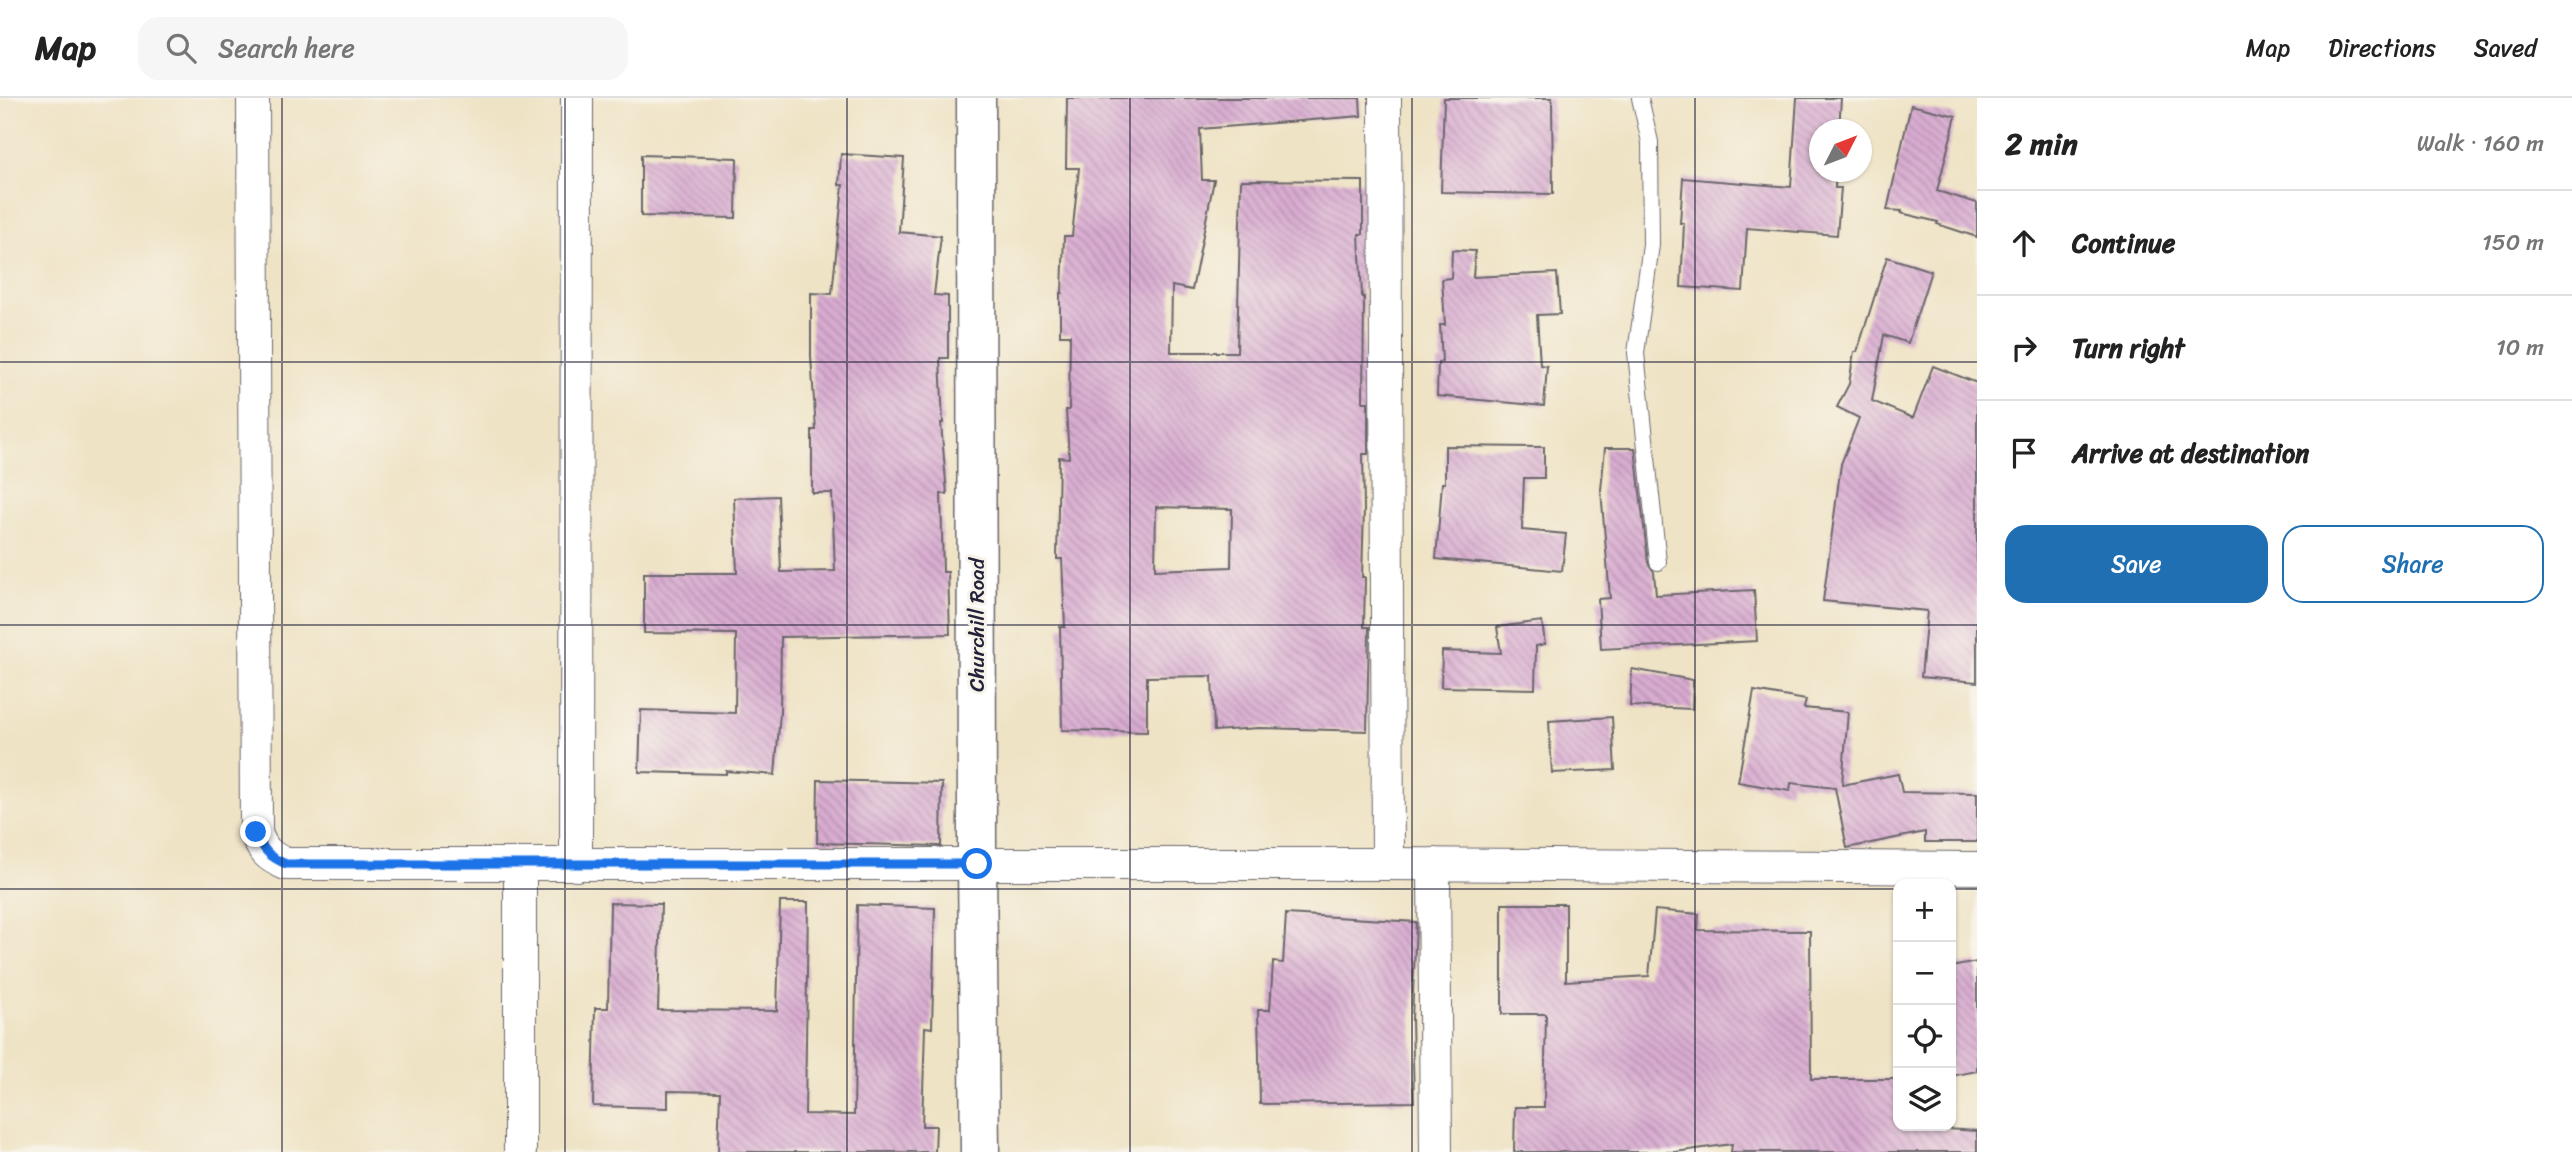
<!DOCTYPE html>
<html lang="en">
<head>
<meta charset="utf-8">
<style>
	:root { --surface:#fff; --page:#f6f6f6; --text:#222; --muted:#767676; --line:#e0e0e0; --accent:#1f6fb2 }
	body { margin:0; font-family:Sriracha,sans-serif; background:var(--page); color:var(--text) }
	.controls { position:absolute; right:21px; bottom:21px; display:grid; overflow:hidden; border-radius:14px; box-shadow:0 2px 5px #0004 }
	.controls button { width:63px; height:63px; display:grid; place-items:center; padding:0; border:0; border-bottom:2px solid var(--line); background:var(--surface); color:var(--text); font:35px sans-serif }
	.compass { position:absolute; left:1809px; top:21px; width:63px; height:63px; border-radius:50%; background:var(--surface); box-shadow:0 2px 5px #0004; rotate:48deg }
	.stop { position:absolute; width:21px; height:21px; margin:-16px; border:5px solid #1a73e8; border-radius:50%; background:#fff }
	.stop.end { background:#1a73e8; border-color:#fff; box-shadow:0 2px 7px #0008 }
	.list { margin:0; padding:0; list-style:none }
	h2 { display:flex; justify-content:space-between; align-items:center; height:91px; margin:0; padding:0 28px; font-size:30px }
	h2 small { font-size:23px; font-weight:400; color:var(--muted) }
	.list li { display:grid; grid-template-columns:46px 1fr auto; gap:21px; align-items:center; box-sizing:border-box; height:105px; padding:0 28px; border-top:2px solid var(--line) }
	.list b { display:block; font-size:26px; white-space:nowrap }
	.list em { font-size:23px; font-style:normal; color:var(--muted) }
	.actions { display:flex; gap:14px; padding:21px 28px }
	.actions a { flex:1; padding:16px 0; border:2px solid var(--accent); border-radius:21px; text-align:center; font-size:24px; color:var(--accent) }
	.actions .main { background:var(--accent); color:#fff }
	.icon { flex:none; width:38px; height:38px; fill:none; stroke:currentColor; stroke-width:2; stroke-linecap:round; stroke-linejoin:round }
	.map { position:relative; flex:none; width:1977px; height:1054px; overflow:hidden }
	header { display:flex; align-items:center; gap:42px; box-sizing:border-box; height:98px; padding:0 35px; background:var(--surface); border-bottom:2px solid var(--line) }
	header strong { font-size:33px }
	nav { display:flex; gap:38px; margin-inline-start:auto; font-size:24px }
	.search { width:490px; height:63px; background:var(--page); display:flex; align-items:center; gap:18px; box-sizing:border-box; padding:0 24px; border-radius:21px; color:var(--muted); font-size:26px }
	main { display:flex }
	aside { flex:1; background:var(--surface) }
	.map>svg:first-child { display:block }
	.building { fill:url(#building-back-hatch); fill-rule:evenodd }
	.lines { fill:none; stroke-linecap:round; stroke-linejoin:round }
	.service-casing { stroke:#6a666b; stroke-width:18 }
	.minor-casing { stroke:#6a666b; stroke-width:34 }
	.tertiary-casing { stroke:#6a666b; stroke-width:41 }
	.service { stroke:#fff; stroke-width:16 }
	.minor { stroke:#fff; stroke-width:32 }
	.tertiary { stroke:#fff; stroke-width:38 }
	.route { stroke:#1a73e8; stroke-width:9 }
	.grid { fill:none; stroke:#22223b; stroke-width:2; stroke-opacity:0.55 }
	.labels { text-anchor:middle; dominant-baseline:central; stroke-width:6; stroke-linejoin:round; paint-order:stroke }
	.street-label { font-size:21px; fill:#22223b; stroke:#f7f3e8 }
</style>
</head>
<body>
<header>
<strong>Map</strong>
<div class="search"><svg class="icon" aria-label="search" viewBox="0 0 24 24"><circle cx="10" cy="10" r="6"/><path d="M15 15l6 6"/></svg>Search here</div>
<nav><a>Map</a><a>Directions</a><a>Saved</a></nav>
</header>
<main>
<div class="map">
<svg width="1977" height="1054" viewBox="0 0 1977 1054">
	<defs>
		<pattern id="building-back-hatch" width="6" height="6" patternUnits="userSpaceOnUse" patternTransform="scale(1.75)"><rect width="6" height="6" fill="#d9acd1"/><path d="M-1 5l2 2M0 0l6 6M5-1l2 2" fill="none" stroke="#b08cab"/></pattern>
	</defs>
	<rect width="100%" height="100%" fill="#f7f3e8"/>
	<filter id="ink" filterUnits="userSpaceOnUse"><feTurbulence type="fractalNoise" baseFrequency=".0143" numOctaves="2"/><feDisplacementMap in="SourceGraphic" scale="14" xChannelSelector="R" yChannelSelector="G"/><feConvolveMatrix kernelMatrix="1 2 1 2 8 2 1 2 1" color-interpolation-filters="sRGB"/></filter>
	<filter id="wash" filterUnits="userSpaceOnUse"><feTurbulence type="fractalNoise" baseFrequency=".00686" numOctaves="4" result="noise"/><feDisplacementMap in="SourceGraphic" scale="28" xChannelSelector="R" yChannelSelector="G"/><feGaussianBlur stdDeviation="1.57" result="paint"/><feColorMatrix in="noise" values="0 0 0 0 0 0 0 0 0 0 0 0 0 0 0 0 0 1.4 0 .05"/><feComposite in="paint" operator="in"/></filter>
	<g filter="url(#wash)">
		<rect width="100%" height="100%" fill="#efe3c5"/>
		<g id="blocks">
			<!-- building -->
			<g class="building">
				<path d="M 1067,0 L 1360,0 L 1361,18 L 1200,31 L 1202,82 L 1214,82 L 1192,192 L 1172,188 L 1171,254 L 1237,254 L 1241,82 L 1363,83 L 1363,136 L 1359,136 L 1362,199 L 1364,199 L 1363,304 L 1368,304 L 1368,356 L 1363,356 L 1364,411 L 1362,479 L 1365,479 L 1364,529 L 1369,529 L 1367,633 L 1259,630 L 1214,633 L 1212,578 L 1147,579 L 1147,634 L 1062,632 L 1060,529 L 1065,529 L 1062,461 L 1057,461 L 1059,359 L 1069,360 L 1066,312 L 1069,312 L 1070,237 L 1060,237 L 1060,195 L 1062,195 L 1064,138 L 1072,138 L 1079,70 L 1066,70 ZM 1156,409 L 1232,411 L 1231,469 L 1155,472 Z"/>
				<polygon points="1444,0 1552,0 1553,96 1441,94"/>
				<polygon points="1797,0 1841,0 1839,32 1819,32 1819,74 1836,74 1835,90 1841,90 1837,137 1747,130 1743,193 1681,189 1684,125 1680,125 1683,80 1791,89"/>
				<polygon points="1911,7 1956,18 1937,93 1977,105 1977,139 1937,126 1938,124 1901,115 1902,113 1887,112"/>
				<polygon points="841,56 904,60 899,134 941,138 934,197 948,198 948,260 940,260 943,325 941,325 947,396 941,396 943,474 948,474 950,536 781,539 780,615 775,677 726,673 726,676 639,674 641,612 735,615 736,536 644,535 644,475 737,475 734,400 778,398 781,474 835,473 832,395 812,395 812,332 816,332 811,258 811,195 832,196 843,87 839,87"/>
				<polygon points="641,57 737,60 736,120 641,118"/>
				<polygon points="1452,152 1475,153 1473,179 1557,175 1560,216 1537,217 1540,267 1547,268 1544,308 1437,298 1438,264 1442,264 1440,227 1445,227 1442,181 1451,180"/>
				<polygon points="1887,159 1931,173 1908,245 1884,237 1872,303 1913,320 1933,268 1977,285 1977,584 1921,579 1927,513 1823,503 1841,366 1859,320 1837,309 1849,286 1854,254 1857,254"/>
				<polygon points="1445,348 1544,349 1544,380 1524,380 1522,432 1566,436 1562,473 1436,461 1442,385 1445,385"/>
				<polygon points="1605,350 1635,350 1648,465 1654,474 1656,497 1754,492 1757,543 1601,551 1598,501 1610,500 1601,392"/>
				<polygon points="1542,523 1545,546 1536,548 1535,591 1441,589 1442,553 1501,555 1497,529"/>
				<polygon points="1632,571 1693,582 1692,611 1630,608"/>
				<polygon points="1754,593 1806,602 1804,610 1848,614 1842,687 1898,676 1902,694 1977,695 1977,744 1925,744 1925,734 1847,750 1835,690 1791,685 1790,693 1738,684"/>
				<polygon points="1612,619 1615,672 1552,675 1549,623"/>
				<polygon points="818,682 942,685 941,748 817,745"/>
				<polygon points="780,804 808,804 805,1016 854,1017 857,807 935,810 932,930 925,929 922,1028 936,1028 935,1054 718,1054 720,994 668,993 668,1010 593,1008 595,910 608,910 610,805 661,806 658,912 777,913"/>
				<polygon points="1502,806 1566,806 1566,883 1649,878 1655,812 1699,816 1698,832 1810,833 1811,981 1898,981 1898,1028 1977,1033 1977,1054 1731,1054 1732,1046 1675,1054 1514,1054 1515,1009 1544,1009 1546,916 1502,916"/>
				<polygon points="1286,816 1416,824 1412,921 1414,1004 1260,1006 1258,912 1270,912 1273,864 1283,865"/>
				<polygon points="1977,864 1977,973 1951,978 1951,869"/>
			</g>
		</g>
	</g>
	<g filter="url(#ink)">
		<use href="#blocks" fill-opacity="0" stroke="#6a666b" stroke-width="2"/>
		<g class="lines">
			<!-- service casing -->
			<g class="service-casing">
				<polyline id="service" points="1640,0 1650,44 1651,147 1636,255 1658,464"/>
			</g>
			<!-- minor casing -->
			<g class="minor-casing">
				<g id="minor">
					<path d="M 253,0 L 256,735 C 262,752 269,759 286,766 L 1388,766 L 1977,770"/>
					<polyline points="1385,0 1388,766"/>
					<polyline points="1434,766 1436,1054"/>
					<polyline points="520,767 520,1054"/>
					<polyline points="576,767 577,0"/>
				</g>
			</g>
			<!-- tertiary casing -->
			<g class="tertiary-casing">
				<polyline id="tertiary" points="976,0 977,766 980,1054"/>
			</g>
			<!-- service -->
			<use href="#service" class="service"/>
			<!-- minor -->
			<use href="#minor" class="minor"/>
			<!-- tertiary -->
			<use href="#tertiary" class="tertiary"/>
		</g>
	</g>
	<g class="lines" filter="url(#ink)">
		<!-- route -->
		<path class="route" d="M 256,734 C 262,751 269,759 286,766 L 977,766"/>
	</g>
	<!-- grid -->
	<path class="grid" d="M 282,0 L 282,1054M 565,0 L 565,1054M 847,0 L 847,1054M 1130,0 L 1130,1054M 1412,0 L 1412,1054M 1695,0 L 1695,1054M 0,264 L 1977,264M 0,527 L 1977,527M 0,791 L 1898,791M 1951,791 L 1977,791"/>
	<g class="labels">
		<!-- street labels -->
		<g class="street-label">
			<text transform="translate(977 527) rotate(-90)">Churchill Road</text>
		</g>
	</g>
</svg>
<div class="controls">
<button>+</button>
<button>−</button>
<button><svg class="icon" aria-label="locate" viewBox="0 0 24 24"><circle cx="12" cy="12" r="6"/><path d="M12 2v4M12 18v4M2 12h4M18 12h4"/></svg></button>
<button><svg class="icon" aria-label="layers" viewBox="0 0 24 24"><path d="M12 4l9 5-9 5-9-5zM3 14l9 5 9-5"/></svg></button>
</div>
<svg class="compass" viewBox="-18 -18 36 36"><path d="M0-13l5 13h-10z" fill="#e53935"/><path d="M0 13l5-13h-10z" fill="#767676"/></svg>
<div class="stop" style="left:977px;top:766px"></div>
<div class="stop end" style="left:256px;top:734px"></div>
</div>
<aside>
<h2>2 min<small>Walk · 160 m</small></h2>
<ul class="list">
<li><svg class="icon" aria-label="ahead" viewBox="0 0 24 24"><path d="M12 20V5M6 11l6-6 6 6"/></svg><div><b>Continue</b></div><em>150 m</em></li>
<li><svg class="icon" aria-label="right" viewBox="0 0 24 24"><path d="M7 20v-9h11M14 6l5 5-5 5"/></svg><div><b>Turn right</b></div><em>10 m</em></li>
<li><svg class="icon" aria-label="arrive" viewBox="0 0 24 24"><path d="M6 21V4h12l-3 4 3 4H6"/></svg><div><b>Arrive at destination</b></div></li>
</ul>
<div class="actions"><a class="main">Save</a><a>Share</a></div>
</aside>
</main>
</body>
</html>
